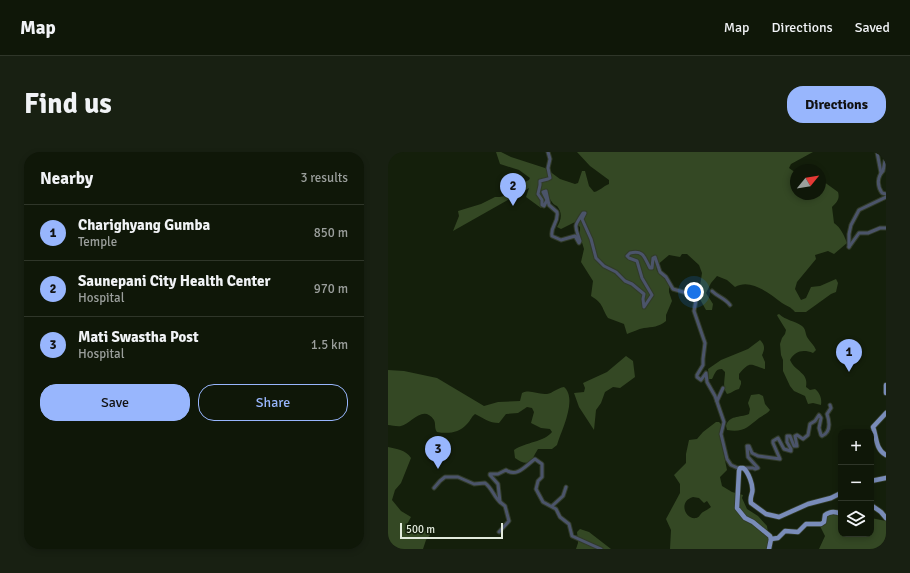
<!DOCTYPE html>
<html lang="en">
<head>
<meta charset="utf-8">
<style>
	:root { --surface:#0f1708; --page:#182012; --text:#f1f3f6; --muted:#9b9f9c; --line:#2f3629; --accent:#98b6fd }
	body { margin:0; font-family:Signika,sans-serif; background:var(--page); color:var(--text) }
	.controls { position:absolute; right:12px; bottom:12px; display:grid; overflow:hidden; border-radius:8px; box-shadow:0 2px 6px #0003 }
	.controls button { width:36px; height:36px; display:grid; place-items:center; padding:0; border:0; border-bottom:1px solid var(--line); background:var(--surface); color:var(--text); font:20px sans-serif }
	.compass { position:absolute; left:402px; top:12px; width:36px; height:36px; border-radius:50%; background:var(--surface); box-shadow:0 2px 6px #0003; rotate:60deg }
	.scale { position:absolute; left:12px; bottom:10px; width:103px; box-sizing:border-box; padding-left:4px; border:2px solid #e2eadd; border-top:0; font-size:11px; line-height:14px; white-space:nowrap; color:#e2eadd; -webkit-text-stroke:3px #141f0b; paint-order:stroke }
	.you { position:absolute; left:306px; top:140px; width:14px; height:14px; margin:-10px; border:3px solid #fff; border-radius:50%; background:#1a73e8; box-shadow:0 0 0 6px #1a73e833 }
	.badge { display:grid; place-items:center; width:26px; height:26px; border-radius:50%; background:var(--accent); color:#111; font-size:13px; font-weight:700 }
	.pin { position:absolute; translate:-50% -33px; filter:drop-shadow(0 1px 2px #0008) }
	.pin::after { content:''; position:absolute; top:21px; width:14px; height:12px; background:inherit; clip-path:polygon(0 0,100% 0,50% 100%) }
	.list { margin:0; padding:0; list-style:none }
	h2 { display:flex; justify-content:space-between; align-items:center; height:52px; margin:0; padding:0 16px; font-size:17px }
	h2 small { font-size:13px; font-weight:400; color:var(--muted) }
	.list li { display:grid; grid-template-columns:26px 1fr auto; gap:12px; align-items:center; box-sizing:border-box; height:56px; padding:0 16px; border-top:1px solid var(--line) }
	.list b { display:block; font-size:15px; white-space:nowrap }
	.list p { margin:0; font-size:13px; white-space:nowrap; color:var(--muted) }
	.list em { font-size:13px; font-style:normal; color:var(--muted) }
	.actions { display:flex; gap:8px; padding:12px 16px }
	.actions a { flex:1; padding:9px 0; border:1px solid var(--accent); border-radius:16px; text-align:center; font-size:14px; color:var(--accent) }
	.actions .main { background:var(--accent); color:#111 }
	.icon { flex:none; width:22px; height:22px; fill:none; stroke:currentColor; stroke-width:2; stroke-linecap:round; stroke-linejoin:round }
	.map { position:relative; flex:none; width:498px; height:397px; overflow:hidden; border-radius:16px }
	header { display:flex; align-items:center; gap:24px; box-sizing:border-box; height:56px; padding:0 20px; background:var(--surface); border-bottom:1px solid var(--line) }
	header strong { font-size:19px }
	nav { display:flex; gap:22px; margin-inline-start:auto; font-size:14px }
	.intro { display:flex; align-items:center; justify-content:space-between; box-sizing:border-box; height:96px; padding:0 24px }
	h1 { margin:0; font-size:28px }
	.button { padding:10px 18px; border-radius:16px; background:var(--accent); color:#111; font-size:14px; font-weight:700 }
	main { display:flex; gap:24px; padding:0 24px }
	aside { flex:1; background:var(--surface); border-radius:16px; box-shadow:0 2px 6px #0003 }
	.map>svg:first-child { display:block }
	.green { fill:#344824; fill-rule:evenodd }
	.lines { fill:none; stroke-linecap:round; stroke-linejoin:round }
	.minor-casing { stroke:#313b28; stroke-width:5 }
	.major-casing { stroke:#313b28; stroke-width:6 }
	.minor { stroke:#4b546a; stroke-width:3 }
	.major { stroke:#798cb9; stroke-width:4.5 }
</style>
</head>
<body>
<header>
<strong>Map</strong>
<nav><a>Map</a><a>Directions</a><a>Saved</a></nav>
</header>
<div class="intro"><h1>Find us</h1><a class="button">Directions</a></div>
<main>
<aside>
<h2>Nearby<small>3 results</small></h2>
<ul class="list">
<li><span class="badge">1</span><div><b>Charighyang Gumba</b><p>Temple</p></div><em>850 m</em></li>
<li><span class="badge">2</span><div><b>Saunepani City Health Center</b><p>Hospital</p></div><em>970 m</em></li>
<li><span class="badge">3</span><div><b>Mati Swastha Post</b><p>Hospital</p></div><em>1.5 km</em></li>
</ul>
<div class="actions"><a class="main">Save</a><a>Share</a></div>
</aside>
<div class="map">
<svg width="498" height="397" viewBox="0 0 498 397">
	<rect width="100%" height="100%" fill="#141f0b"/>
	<!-- green -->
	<g class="green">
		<path d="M 108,0 L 113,0 L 123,5 L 157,16 L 172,27 L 187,32 L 190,31 L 194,19 L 197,19 L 201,34 L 206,40 C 212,39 215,34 221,32 L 221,28 L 202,14 L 189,0 L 425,0 L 403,12 L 401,16 L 408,21 L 408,42 L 432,42 L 432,27 L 450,40 C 452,47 449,50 444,55 L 446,71 C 453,76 456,83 459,91 L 446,102 L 440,99 L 427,103 L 428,107 L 409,130 L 407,137 L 413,148 L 418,146 L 423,135 L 432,134 L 448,127 L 450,131 L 448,140 L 443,142 L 418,160 L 407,160 C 402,154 400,155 394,151 C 382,142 363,126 347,135 L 339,128 L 329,124 L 323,131 L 318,141 L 325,152 L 324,158 L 318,158 L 313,149 L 311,141 L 314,121 L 311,113 L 299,102 L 294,102 L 292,105 L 281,103 L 268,114 L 269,119 L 281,131 L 281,140 L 284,149 L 278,163 L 278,169 C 271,175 264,175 256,176 C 250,177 245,180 239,182 L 236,172 L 220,166 C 213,155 216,152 203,144 L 205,129 L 193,110 L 196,97 L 192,84 L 192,75 L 187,70 L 173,77 L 169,75 C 173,69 175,61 169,54 C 168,54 164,51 164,50 C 161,47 161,42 158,38 L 155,39 L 154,44 L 157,47 L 157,50 L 153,56 L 138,45 L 141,36 L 65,79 L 71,64 L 70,59 L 93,52 L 107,45 L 112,45 L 116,44 L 125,38 L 131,38 L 135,35 L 137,30 L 141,28 L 142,26 L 131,18 L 112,12 Z"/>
		<path d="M 391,162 C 397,168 407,169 414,174 C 418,177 417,181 419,185 C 422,190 426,193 428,198 L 425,201 C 415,197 407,199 402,208 C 407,220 421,220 418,235 L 422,238 L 427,237 C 432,241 434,247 433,253 L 425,251 L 420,252 L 417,244 L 406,239 L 402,234 L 395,219 L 395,208 L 393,203 L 392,192 L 394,186 L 397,182 L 398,178 L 390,165 L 389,163 Z"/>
		<path d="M 372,188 C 377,193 377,197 374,203 L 377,210 L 377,217 C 362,213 363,208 351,222 L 351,227 L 353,229 L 353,232 L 351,237 C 346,238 344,241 339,242 C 334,235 337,228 337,220 L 334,217 C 327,217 327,222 324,227 L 321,227 L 320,217 L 333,208 L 360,197 Z"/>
		<polygon points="238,204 245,209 247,225 232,236 225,235 217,240 213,251 208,258 206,278 191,255 186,241 196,240 197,236 195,231 219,220"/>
		<path d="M 0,218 L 16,219 L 49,226 L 96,254 L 110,250 L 132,249 L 134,241 C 143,237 149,243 159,242 C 165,241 169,236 176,235 C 190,247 173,279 169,293 L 164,297 L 150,297 L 147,302 L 143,310 C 136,312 133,310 127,306 L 126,298 C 138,290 156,290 164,280 L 162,277 L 153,276 L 143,271 L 146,260 L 144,256 L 139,255 L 130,261 L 118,262 L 111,271 C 101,271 95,266 87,262 C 83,265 83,268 79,272 C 71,281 60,282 49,280 C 46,276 48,272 46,268 C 35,252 23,272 13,274 C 9,275 4,273 0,273 Z"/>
		<path d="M 371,242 L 375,244 L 377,252 L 382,258 C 379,262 375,263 371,266 C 360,275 355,281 339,278 L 338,274 C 341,263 351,266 361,262 L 362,257 L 360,251 L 363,243 Z"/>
		<path d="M 328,270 L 331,270 L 334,273 L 332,284 L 339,318 L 332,325 L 334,334 L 344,340 L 355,343 L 354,346 L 359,357 L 370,364 L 379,374 L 381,388 L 379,397 L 282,397 L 283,378 L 278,367 L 292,341 L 292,332 L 286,323 L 298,311 L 298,302 L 301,288 L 309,287 L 315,280 ZM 305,345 L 311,346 L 316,351 L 319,349 L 323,355 C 321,357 318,358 315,360 C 312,362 311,366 308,366 C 297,368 290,349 305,345 Z"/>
		<path d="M 0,295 C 9,297 18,298 23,306 L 13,331 L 7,338 L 4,348 L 13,359 L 23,365 L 18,374 C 21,375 23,377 25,378 C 32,380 37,375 42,383 L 38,388 L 35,397 L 0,397 Z"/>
		<polygon points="443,362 450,363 453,367 453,382 483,382 483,366 498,369 498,397 431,397 437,384 432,374 438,364"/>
		<polygon points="192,377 201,380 223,397 188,397 190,391 189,380"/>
	</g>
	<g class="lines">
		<!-- minor casing -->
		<g class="minor-casing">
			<g id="minor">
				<path d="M 160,0 L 162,7 L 160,16 L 162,26 L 160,27 L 152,29 L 152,33 L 150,42 L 154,48 L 154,53 L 156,54 L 159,48 L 155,40 L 158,39 L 161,53 L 169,60 C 171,71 162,74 164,84 L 173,88 L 187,84 L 191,91 L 192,89 C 187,73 185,76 195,61 L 197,61 L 194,67 L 203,87 L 208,106 L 216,114 L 228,120 L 237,129 L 244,132 L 256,142 L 255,147 L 256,155 L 264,143 L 254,126 L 249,109 L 241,106 L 239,104 L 242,101 C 256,98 256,105 262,116 L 264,116 L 265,106 L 267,105 L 272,120 L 278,125 L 285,137 L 302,142 L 308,148 L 306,159 L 317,191 L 315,207 L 315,213 L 309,223 L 309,225 L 313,228 L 318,221 L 319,230 L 327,244 L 336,270 L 333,282 L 339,307 L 343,313 L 352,317"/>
				<polyline points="489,0 493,21"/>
				<path d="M 498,4 L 495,19 C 489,25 489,34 494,41 L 498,42"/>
				<polyline points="461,95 461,82 463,73 471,58 498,45"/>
				<polyline points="461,95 471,81 480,81 492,76 498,76"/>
				<path d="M 324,139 C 330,145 337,146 342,153"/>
				<polyline points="329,249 335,236"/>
				<path d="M 356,316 L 365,316 L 367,317 L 370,316 L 360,305 L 359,294 L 361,294 L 364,301 L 370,304 L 392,307 L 385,291 L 385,289 L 390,286 L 396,297 L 403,299 L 403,297 L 399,290 L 399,284 L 402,284 L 406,294 L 409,294 L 407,284 L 409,283 L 415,287 L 420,283 L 422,272 L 427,269 L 431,263 L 433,266 L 431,276 L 433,283 L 434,284 C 443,280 442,271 439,262 L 443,256 L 442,253"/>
				<path d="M 46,336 L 52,329 L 57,325 L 70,325 L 86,332 L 97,331 C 104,336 106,345 112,350 L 110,332 L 102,323 L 102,322 L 110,322 L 118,318 C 129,326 138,313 147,307 L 154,312 L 154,325 L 150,329 L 148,337 L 155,350 L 168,357 L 172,365 L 181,372 L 184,384 L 213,397"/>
				<polyline points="164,354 175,344 178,335"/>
				<polyline points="111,380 121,369 117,354 112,350"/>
			</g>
		</g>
		<!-- major casing -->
		<g class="major-casing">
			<g id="major">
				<polyline points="498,233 498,241"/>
				<path d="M 498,261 L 485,275 C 489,285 487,297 498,303"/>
				<polyline points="483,329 498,326"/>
				<polyline points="483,353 493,360 498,366"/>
				<path d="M 383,387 L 390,386 L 397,379 L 410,380 L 418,372 L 433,372 L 436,370 L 437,363 C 442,359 447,359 453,362"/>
				<path d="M 381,397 L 383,387 L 382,384 L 365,370 L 357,366 L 349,356 L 351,319 L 352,316 L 355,316 C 360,319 366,334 364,341 C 363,345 362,346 363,351 L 378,362 L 391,365 L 420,352 L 443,346 L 453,341"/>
			</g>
		</g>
		<!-- minor -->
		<use href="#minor" class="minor"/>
		<!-- major -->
		<use href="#major" class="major"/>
	</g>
</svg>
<div class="controls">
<button>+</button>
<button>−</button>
<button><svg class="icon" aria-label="layers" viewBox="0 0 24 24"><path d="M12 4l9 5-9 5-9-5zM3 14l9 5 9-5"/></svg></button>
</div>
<svg class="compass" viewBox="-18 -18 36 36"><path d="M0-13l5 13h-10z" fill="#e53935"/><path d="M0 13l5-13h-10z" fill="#9b9f9c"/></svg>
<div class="scale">500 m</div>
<div class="you"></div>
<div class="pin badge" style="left:461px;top:220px">1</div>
<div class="pin badge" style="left:125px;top:54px">2</div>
<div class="pin badge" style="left:50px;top:317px">3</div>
</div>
</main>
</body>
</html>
